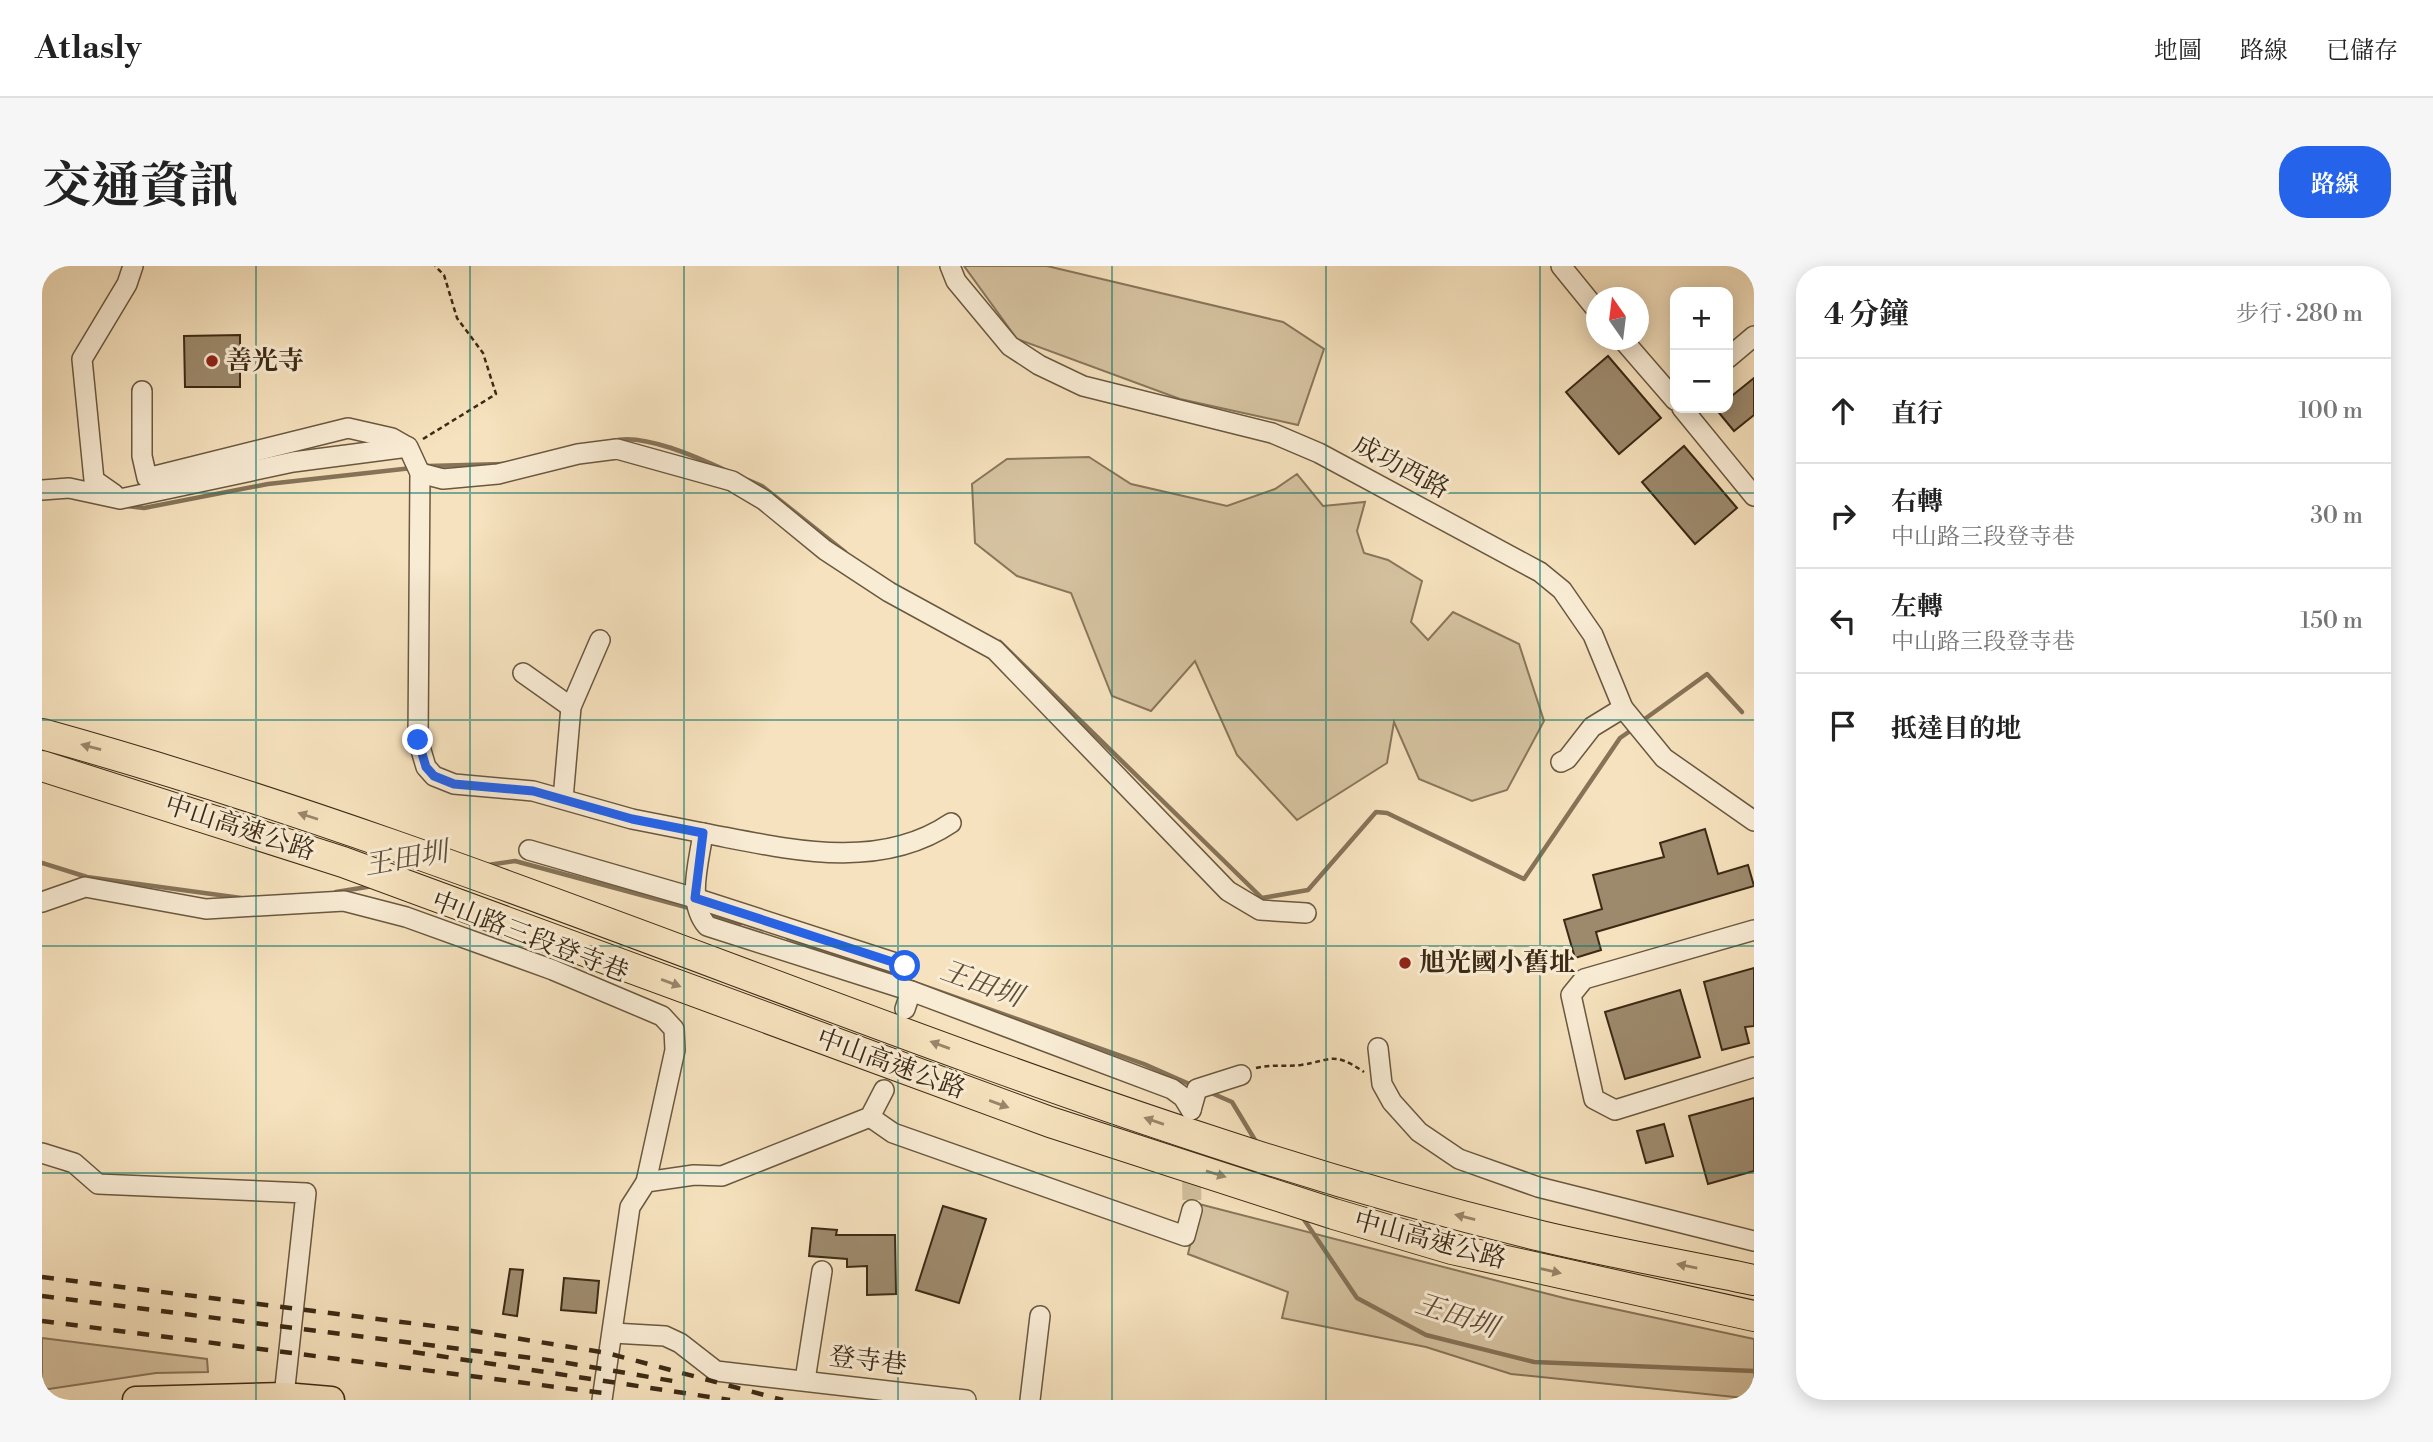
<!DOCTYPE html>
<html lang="zh-TW">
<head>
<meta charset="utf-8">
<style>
	:root { --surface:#fff; --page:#f6f6f6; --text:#222; --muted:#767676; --line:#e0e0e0; --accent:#2563eb }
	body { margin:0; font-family:"Libre Bodoni","Noto Serif TC",serif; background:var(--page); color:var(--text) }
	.controls { position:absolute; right:21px; top:21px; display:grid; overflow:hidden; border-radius:14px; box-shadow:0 4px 18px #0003 }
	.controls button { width:63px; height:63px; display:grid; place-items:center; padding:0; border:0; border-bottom:2px solid var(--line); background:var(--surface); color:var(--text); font:35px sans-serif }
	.compass { position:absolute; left:1544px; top:21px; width:63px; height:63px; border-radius:50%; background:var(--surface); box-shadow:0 4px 18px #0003; rotate:346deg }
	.stop { position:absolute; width:21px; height:21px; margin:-16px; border:5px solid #2563eb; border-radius:50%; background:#fff }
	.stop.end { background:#2563eb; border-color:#fff; box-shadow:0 2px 7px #0008 }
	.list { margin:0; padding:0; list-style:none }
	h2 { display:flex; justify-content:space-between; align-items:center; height:91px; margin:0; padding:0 28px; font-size:30px }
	h2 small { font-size:23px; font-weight:400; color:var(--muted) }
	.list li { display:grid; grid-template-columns:46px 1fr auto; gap:21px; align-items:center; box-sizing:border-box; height:105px; padding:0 28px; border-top:2px solid var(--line) }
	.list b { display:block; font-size:26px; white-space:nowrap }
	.list p { margin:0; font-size:23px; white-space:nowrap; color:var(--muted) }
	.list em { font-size:23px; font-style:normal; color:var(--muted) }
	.icon { flex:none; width:38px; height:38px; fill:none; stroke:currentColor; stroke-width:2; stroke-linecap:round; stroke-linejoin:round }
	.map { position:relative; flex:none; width:1712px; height:1134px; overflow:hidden; border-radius:28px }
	header { display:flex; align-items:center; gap:42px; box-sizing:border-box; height:98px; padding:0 35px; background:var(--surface); border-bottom:2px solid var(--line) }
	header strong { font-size:33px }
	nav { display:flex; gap:38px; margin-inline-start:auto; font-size:24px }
	.intro { display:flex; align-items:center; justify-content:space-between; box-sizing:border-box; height:168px; padding:0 42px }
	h1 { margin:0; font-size:49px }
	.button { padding:18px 32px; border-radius:28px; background:var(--accent); color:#fff; font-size:24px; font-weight:700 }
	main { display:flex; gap:42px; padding:0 42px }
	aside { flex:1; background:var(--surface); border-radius:28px; box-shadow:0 4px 18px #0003 }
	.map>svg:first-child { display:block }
	.green { fill:#d6c3a1; stroke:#89765b; stroke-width:2 }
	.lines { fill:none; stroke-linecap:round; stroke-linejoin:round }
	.stream { stroke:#867358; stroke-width:4.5 }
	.building { fill:#9d8a6d; stroke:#3c2a15; stroke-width:2 }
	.minor-tunnel { stroke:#d1bd9c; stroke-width:19; stroke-dasharray:19 10; stroke-linecap:butt }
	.minor-casing { stroke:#6a583f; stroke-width:22 }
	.major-casing { stroke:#3c2a15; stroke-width:29 }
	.highway-casing { stroke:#3c2a15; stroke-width:32 }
	.path { stroke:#3c2a15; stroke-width:2.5; stroke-dasharray:5 3.5; stroke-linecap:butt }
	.minor { stroke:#f9ecd5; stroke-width:19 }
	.major { stroke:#f6e2be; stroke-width:26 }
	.highway { stroke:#f6e2be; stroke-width:30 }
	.rail { stroke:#3c2a15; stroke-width:4.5; stroke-dasharray:12 12; stroke-linecap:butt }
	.oneway { fill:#99866a }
	.route { stroke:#2563eb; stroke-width:9 }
	.grid { fill:none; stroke:#0f766e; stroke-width:2; stroke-opacity:0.55 }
	.poi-dot { fill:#8f2418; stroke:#f9ecd5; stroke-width:2.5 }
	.labels { text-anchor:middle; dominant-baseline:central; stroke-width:6; stroke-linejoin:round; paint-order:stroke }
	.poi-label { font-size:26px; font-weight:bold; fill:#3c2a15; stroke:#f9ecd5; text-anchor:start }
	.street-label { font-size:26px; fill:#3c2a15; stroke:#f9ecd5 }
	.water-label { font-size:28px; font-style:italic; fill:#614e37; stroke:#f9ecd5 }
</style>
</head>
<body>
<header>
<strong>Atlasly</strong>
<nav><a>地圖</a><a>路線</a><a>已儲存</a></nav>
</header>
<div class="intro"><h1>交通資訊</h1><a class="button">路線</a></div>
<main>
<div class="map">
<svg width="1712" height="1134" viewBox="0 0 1712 1134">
	<rect width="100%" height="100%" fill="#f6e2be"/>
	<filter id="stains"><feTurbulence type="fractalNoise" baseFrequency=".00286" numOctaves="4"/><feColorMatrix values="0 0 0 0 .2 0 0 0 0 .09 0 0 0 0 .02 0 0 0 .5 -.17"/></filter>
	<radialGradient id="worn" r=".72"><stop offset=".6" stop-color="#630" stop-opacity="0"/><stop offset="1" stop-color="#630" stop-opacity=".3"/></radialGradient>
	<!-- green -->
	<g class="green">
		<polygon points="922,0 1005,0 1241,56 1282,83 1256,159 1138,133 975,73"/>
		<polygon points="1047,191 1089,218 1185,240 1233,223 1255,208 1281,240 1323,236 1315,265 1322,287 1346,294 1380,315 1369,356 1386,374 1411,346 1477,378 1502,455 1465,524 1430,535 1377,513 1352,456 1345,497 1255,554 1195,489 1153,395 1109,445 1070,430 1029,327 975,310 933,277 930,218 965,193"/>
		<polygon points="1157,938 1526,1033 1712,1073 1712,1133 1469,1108 1384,1081 1240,1052 1246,1026 1146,988"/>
		<polygon points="0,1072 165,1093 166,1106 114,1107 0,1124"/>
	</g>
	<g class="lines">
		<!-- stream -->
		<g class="stream">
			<path d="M 571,175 C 600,166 657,192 685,205"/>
			<polyline points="386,200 461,198"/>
			<polyline points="706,214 720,220 803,286"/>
			<polyline points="85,240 102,242 226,218 370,202"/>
			<polyline points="958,376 1220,632 1266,624 1334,546 1345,547 1482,613 1578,472 1591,463"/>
			<polyline points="1600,455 1665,408 1700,446"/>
			<polyline points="0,597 45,611 199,632"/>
			<polyline points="446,599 473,595 651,643"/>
			<polyline points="294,626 331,620"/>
			<polyline points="666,647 698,657"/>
			<polyline points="746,672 1102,798 1152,820"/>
			<polyline points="1167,826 1190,836 1216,879"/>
			<polyline points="1261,952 1315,1032 1384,1069 1492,1096 1712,1105"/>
		</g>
	</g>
	<!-- building -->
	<g class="building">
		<polygon points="198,69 198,121 143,121 142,70"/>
		<polygon points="1566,90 1619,152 1577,188 1524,126"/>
		<polygon points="1712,112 1712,149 1692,165 1673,142 1686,142 1686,133"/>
		<polygon points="1642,180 1695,242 1653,278 1600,216"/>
		<polygon points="1663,563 1676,608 1706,599 1712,620 1554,666 1559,684 1533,692 1522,654 1560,643 1551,609 1622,591 1618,577"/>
		<polygon points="1712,702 1712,760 1703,761 1707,777 1680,784 1662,716"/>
		<polygon points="1638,724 1658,791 1583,813 1563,746"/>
		<polygon points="1712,832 1712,905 1666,918 1647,850"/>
		<polygon points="1622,858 1631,890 1604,897 1595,865"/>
		<polygon points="901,940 944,953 917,1037 874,1024"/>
		<polygon points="770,962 795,964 794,969 853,969 854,1028 825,1029 825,1000 805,1001 805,993 767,990"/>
		<polygon points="468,1003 481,1004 475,1050 461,1048"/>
		<polygon points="522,1012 557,1015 554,1047 519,1044"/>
	</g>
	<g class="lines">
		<!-- minor-tunnel -->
		<polyline class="minor-tunnel" points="1149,857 1150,944"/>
		<!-- minor casing -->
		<g class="minor-casing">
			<g id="minor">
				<polyline points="908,0 914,15 968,80 997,99 1041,120 1230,167 1277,187 1498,306 1520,324 1551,369 1581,442 1622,492 1712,555"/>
				<polyline points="1519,0 1554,43"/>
				<polyline points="1581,74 1633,134"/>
				<polyline points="1686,92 1712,70"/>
				<polyline points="100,125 100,190 105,212 306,162 350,172 364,180"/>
				<polyline points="1640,142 1712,230"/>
				<polyline points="378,207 401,213 456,208 536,188 575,183 690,215 722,234 783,284 847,326 953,384 1186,625 1218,644 1264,647"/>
				<path d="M 0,224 L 27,222 L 78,233 L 251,196 L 366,181 L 378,207 L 376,474 L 384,501 L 392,510 L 412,518 L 491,525 L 590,553 L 661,567 C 657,597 644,635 665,660 L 869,725 L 863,743"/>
				<polyline points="72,228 52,214 40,93 85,18 91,0"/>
				<polyline points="481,407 529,441"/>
				<polyline points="1519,496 1525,493 1550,461 1581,442"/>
				<polyline points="521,533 529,441 558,374"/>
				<path d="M 661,567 C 742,582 835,607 909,557"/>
				<polyline points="487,584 653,632 863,700"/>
				<polyline points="0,636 43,621 164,643 302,635 364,651 511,704 620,750 632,763 633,784 604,916"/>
				<polyline points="1712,664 1542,713 1529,729 1552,833 1573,844 1712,801"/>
				<polyline points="869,725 1130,823 1141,831 1149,844"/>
				<polyline points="1336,782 1340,818 1350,836 1377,866 1417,893 1496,921 1712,975"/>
				<polyline points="1149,844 1155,823 1199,809"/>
				<polyline points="828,851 851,867 1143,970 1150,944"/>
				<polyline points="0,887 32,897 56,918 264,927 242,1130"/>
				<polyline points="571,1067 623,1070 638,1077 674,1105 924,1134"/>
				<polyline points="763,1114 780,1005"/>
				<polyline points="560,1134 588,941 604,916 652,909 680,910 828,851 842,824"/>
				<polyline points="988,1134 998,1050"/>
			</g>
		</g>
		<!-- major casing -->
		<g class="major-casing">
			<polyline id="major" points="94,1134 242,1130 289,1134"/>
		</g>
		<!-- highway casing -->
		<g class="highway-casing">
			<g id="highway">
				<path d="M 0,468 C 398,578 777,747 1169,875 C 1278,911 1388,943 1499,970 C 1570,987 1641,999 1712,1014"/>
				<polyline points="0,500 301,596 1008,856 1292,948 1410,983 1712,1050"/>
			</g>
		</g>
		<!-- path -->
		<g class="path">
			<polyline points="381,173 454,128 441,87 415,52 402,9 393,0"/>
			<path d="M 1214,802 C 1229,798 1244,801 1259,799 C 1290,794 1291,785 1322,806"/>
		</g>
		<!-- minor -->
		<use href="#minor" class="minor"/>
		<!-- major -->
		<use href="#major" class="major"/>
		<!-- highway -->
		<use href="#highway" class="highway"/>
		<!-- rail -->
		<g class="rail">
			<polyline points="0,1011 424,1064 565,1087 741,1134"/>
			<polyline points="0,1030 513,1095 637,1116"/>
			<polyline points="0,1055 569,1128"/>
			<polyline points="371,1086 688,1134"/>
		</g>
	</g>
	<!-- one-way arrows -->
	<defs><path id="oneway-solid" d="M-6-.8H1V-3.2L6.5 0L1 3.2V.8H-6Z" transform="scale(1.75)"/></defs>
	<g class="oneway">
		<use href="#oneway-solid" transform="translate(49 481) rotate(-165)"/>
		<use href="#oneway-solid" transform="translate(266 550) rotate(-162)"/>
		<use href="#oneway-solid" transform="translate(629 717) rotate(20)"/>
		<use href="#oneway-solid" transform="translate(898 779) rotate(-160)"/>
		<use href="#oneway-solid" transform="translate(957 838) rotate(20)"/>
		<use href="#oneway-solid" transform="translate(1112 855) rotate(-161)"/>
		<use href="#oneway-solid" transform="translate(1174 908) rotate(17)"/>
		<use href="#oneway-solid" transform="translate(1423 951) rotate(-166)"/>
		<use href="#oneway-solid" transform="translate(1645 1000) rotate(-168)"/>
		<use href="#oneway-solid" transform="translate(1509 1005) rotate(13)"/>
	</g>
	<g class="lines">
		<!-- route -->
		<polyline class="route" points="376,474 384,501 392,510 412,518 491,525 590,553 661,567 653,632 863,700"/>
	</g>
	<!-- grid -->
	<path class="grid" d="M 214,0 L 214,1134M 428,0 L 428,1134M 642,0 L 642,1134M 856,0 L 856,1134M 1070,0 L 1070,1134M 1284,0 L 1284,1134M 1498,0 L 1498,1134M 0,227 L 1712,227M 0,454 L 1712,454M 0,680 L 1712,680M 0,907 L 1712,907"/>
	<!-- markers -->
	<g class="poi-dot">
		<circle cx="170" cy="95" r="7"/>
		<circle cx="1363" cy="697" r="7"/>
	</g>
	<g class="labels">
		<!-- poi labels -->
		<g class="poi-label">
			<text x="184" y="95">善光寺</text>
			<text x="1377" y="697">旭光國小舊址</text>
		</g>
		<!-- street labels -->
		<g class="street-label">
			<text transform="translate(1359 201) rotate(28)">成功西路</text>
			<text transform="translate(198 562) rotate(18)">中山高速公路</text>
			<text transform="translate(488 671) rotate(21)">中山路三段登寺巷</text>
			<text transform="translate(849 798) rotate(20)">中山高速公路</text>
			<text transform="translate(1388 974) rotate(15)">中山高速公路</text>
			<text transform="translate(826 1095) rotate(7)">登寺巷</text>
		</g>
		<!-- water labels -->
		<g class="water-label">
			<text transform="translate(364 593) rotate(-10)">王田圳</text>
			<text transform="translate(939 718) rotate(20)">王田圳</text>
			<text transform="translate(1414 1050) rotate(18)">王田圳</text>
		</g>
	</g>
	<rect width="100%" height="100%" filter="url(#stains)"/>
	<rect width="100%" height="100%" fill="url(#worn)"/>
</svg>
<div class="controls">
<button>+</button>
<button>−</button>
</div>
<svg class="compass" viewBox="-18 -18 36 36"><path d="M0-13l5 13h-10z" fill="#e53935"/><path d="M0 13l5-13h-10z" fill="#767676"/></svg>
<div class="stop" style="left:863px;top:700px"></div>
<div class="stop end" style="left:376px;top:474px"></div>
</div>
<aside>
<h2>4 分鐘<small>步行 · 280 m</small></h2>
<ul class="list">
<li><svg class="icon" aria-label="ahead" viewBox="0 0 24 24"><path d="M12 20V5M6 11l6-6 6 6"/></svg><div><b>直行</b></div><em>100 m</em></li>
<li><svg class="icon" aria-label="right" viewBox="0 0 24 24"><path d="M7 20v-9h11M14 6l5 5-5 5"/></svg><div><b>右轉</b><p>中山路三段登寺巷</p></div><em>30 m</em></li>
<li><svg class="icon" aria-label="left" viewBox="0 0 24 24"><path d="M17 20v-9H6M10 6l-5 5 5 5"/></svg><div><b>左轉</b><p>中山路三段登寺巷</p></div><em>150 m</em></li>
<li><svg class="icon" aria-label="arrive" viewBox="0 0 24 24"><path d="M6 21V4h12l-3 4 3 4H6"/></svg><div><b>抵達目的地</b></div></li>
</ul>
</aside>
</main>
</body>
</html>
